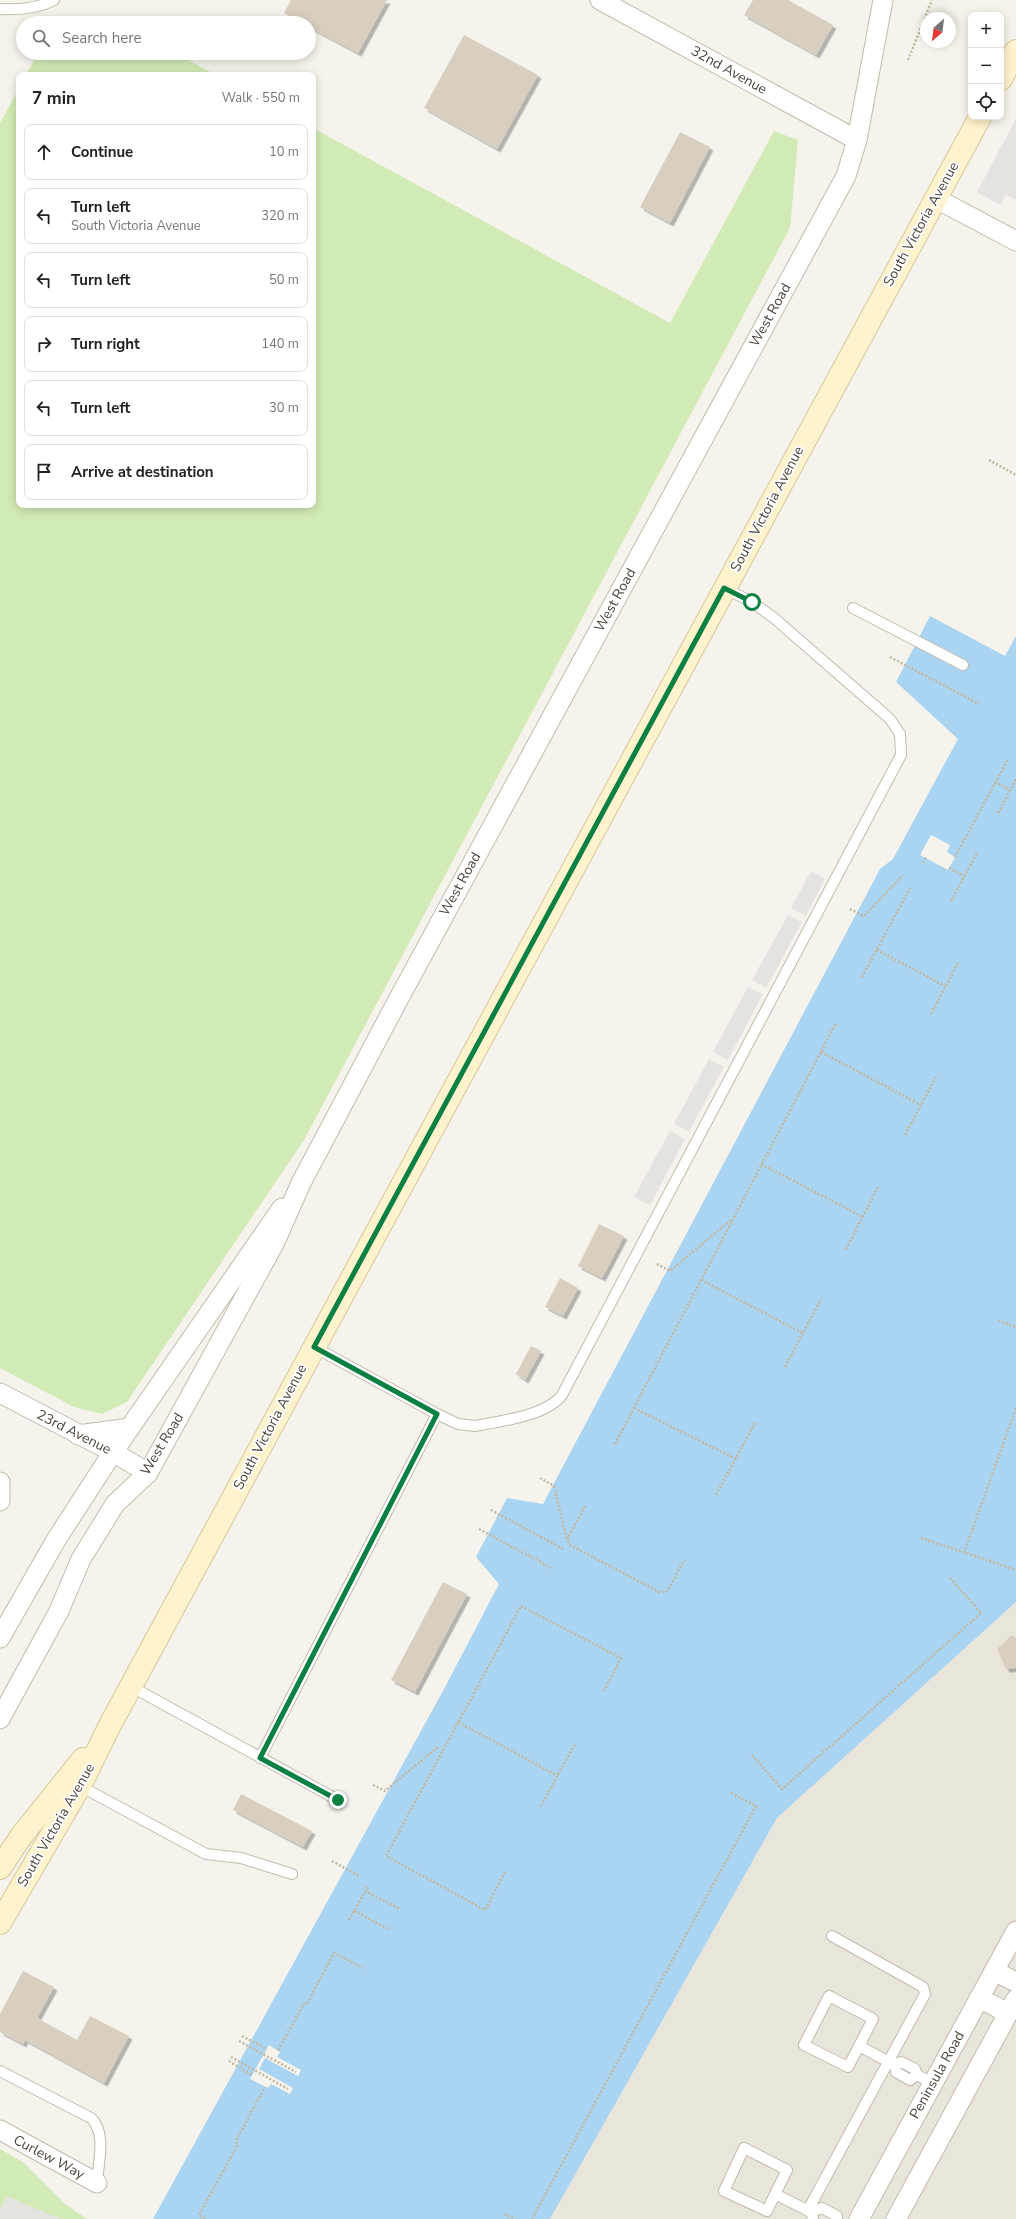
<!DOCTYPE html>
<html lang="en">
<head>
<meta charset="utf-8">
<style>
	:root { --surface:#fff; --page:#f2f2f2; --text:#202124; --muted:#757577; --line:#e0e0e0 }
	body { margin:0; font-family:"Nunito Sans",sans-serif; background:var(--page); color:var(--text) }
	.controls { position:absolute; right:12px; top:12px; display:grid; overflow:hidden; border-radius:8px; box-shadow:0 2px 10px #0003 }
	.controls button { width:36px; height:36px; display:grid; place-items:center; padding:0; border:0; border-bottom:1px solid var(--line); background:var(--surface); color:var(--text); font:20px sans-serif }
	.compass { position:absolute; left:920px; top:12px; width:36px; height:36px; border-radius:50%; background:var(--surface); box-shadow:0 2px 10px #0003; rotate:208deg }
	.stop { position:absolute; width:12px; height:12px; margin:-9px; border:3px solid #0b8043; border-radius:50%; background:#fff }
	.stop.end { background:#0b8043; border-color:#fff; box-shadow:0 1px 4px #0008 }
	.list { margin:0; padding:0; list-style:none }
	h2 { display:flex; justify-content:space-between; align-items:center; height:52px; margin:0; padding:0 16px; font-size:17px }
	h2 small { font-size:13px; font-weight:400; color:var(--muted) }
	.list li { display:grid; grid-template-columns:26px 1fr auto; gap:12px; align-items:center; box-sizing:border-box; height:56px; margin:0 8px 8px; padding:0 8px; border:1px solid var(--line); border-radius:8px }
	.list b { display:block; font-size:15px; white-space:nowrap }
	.list p { margin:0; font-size:13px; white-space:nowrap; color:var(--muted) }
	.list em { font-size:13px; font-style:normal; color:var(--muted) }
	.icon { flex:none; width:22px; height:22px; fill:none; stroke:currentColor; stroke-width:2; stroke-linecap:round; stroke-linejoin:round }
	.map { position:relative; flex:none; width:1016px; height:2219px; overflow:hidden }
	.search { position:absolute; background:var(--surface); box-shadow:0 2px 10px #0003; left:16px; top:16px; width:300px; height:44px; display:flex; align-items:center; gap:10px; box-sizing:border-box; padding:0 14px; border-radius:22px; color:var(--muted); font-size:15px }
	.panel { position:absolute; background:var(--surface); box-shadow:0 2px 10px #0003; left:16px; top:72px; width:300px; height:436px; border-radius:8px }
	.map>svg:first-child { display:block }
	.residential { fill:#eae5da }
	.green { fill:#d2eab5 }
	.parking { fill:#e5e3e0 }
	.water { fill:#a9d4f2 }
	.pier { fill:#f6f3ec }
	.building { fill:#d8cfc1; filter:url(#shadow) }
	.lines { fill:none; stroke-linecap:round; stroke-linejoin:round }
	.lane-casing { stroke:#c2bbae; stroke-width:12 }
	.street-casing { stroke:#c2bbae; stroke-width:21 }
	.secondary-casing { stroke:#d6c79b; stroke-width:24 }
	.path { stroke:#c4b79f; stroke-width:2.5; stroke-dasharray:2 2; stroke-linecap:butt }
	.lane { stroke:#fff; stroke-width:10 }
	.street { stroke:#fff; stroke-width:19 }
	.secondary { stroke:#fff3cd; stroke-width:22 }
	.route { stroke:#0b8043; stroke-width:5 }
	.labels { text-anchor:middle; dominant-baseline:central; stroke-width:3.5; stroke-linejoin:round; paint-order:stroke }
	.street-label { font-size:14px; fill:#4b4439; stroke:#fff }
</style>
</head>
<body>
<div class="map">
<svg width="1016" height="2219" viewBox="0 0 1016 2219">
	<defs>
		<filter id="shadow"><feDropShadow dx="3.5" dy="3.5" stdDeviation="0" flood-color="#0004"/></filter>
	</defs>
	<rect width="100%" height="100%" fill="#f6f3ec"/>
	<!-- residential -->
	<polygon class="residential" points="1016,1602 1016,2219 550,2219 777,1818"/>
	<!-- green -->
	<g class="green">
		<polygon points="38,53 175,53 216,75 26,75"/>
		<polygon points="19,88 19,505 313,505 313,128 670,323 774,131 798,140 790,228 304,1140 127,1402 102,1414 74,1407 0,1368 0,123"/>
		<polygon points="0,2149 23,2162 65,2204 87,2219 0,2219"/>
	</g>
	<!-- parking -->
	<g class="parking">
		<polygon points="1016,119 1016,200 1006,195 1000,205 977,192"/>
		<polygon points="811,871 825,879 806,916 791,908"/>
		<polygon points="788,915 802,922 766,988 752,980"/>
		<polygon points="748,987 763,994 728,1060 713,1052"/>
		<polygon points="709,1059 724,1067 689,1132 674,1124"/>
		<polygon points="670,1131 685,1139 650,1205 634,1197"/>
		<polygon points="7,2196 60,2219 0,2219 0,2209"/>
	</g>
	<!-- water -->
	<polygon class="water" points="930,616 1005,656 1016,636 1016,1602 777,1818 550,2219 153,2219 444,1689 499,1584 476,1557 507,1498 543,1504 880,869 893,859 958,739 896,682"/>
	<!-- pier -->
	<g class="pier">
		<polygon points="931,835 950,845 947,852 955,857 948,870 920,855"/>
		<polygon points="269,2045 280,2052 277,2057 301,2070 298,2076 265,2058 259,2069 293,2088 290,2094 271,2084 268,2088 250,2079"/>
	</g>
	<!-- building -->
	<g class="building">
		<polygon points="291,0 387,0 358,53 309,27 309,23 302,23 284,13"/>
		<polygon points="753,0 788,0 833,25 816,55 744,15"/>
		<polygon points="464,35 538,75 497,149 424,108"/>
		<polygon points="680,132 710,147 670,223 640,207"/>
		<polygon points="599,1224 624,1236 602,1278 578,1266"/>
		<polygon points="560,1278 578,1288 563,1316 545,1307"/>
		<polygon points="531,1346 541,1351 525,1380 516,1374"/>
		<polygon points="443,1582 467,1594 415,1692 391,1680"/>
		<polygon points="1012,1635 1016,1638 1016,1668 1006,1669 997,1649"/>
		<polygon points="241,1794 312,1831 303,1847 233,1810"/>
		<polygon points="23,1971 54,1987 37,2018 77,2040 90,2016 129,2036 104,2083 25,2040 23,2044 0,2032 0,2014"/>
	</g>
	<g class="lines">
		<!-- lane casing -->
		<g class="lane-casing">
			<g id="lane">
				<path d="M 0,9 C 19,10 37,9 54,0"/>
				<polyline points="853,608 963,665"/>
				<path d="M 314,1347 L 437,1414 L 458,1424 L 475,1426 C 501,1421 546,1416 562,1395 L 901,755 L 900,734 L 890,719 L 774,618 L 752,602 L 724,588"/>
				<polyline points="132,1687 338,1800"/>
				<polyline points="260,1758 437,1414"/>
				<polyline points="80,1786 206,1854 241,1858 292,1874"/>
				<polyline points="859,2046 873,2019 829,1996 804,2045 848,2067 859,2046 895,2065"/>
				<path d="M 0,2071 L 91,2118 C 107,2133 98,2163 97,2183"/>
				<polyline points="917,2075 910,2080 896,2072 895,2065 901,2062 915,2069 917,2075 932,2083"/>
				<polyline points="775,2194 767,2211 724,2191 744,2148 787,2170 775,2194 811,2212"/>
				<polyline points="808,2210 925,1994 923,1987 832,1936"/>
				<polyline points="813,2219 811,2212 822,2208 837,2216 837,2219"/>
			</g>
		</g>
		<!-- street casing -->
		<g class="street-casing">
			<g id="street">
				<polyline points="600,0 857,140"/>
				<polyline points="935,198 1016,241"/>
				<polyline points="0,1393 113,1452 148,1473"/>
				<polyline points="78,1435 130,1428"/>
				<polyline points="0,1482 0,1501"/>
				<polyline points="0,1638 56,1540 113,1452 282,1208"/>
				<polyline points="0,1719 59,1611 81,1559 115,1504 148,1473 275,1242 301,1183 398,1000 846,176 857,140 883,0"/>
				<polyline points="994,1971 1016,1982"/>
				<polyline points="979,1998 1008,2013"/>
				<polyline points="0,2130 97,2183"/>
				<polyline points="859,2219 1016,1931"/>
				<polyline points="896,2219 1016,1999"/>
			</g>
		</g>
		<!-- secondary casing -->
		<g class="secondary-casing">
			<g id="secondary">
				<polyline points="1001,79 1016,51"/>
				<polyline points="0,1868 22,1835 83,1759"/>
				<polyline points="0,1923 80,1786 110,1725 980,117"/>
			</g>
		</g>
		<!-- path -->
		<g class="path">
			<polyline points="908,60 932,0"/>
			<polyline points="989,460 1016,475"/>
			<polyline points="890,657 979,704"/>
			<polyline points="995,782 1010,790"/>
			<polyline points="998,813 1016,779"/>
			<polyline points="955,857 1008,759"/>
			<polyline points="923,863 926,858"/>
			<polyline points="949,868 964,876"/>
			<polyline points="951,901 977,853"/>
			<polyline points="850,909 864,916 903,875"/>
			<polyline points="877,950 945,986"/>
			<polyline points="862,977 910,888"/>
			<polyline points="931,1014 959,961"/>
			<polyline points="821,1052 921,1105"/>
			<polyline points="905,1135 936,1077"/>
			<polyline points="761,1164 863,1217"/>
			<polyline points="846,1249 878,1187"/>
			<polyline points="657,1264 670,1271 732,1219"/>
			<polyline points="701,1280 803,1333"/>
			<polyline points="998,1321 1016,1327"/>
			<polyline points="785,1367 821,1299"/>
			<polyline points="634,1408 736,1459"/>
			<polyline points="615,1444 836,1023"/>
			<polyline points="540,1478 554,1486 555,1490 567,1540"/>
			<polyline points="716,1495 755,1423"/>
			<polyline points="585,1506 567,1540 570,1545 659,1592 666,1592 669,1589 684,1560"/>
			<polyline points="491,1510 565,1550"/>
			<polyline points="479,1529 553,1569"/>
			<polyline points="921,1538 1016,1570"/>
			<polyline points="964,1553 1016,1408"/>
			<polyline points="458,1722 558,1776"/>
			<polyline points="752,1755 782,1789 981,1613 950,1578"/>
			<polyline points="373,1785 385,1791 438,1747"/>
			<polyline points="541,1806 575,1744"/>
			<polyline points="332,1861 359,1876"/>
			<polyline points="505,1872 485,1910 386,1856 521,1606 621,1658 604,1691"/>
			<polyline points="365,1891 400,1909"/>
			<polyline points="354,1911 390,1930"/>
			<polyline points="349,1920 368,1887"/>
			<polyline points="242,2036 267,2049"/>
			<polyline points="239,2041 296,2072"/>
			<polyline points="278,2050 304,2004 308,2002 334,1953 363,1968"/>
			<polyline points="231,2057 288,2089"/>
			<polyline points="229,2061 252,2075"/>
			<polyline points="504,2214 514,2219"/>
			<polyline points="205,2219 199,2215 237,2146 236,2141 265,2087"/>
			<polyline points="532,2219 756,1806 731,1793"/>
		</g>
		<!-- lane -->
		<use href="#lane" class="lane"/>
		<!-- street -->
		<use href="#street" class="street"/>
		<!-- secondary -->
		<use href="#secondary" class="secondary"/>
	</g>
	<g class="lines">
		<!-- route -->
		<polyline class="route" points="338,1800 260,1758 437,1414 314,1347 724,588 752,602"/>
	</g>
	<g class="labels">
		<!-- street labels -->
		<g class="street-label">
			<text transform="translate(729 70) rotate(29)">32nd Avenue</text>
			<text transform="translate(921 224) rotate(-61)">South Victoria Avenue</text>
			<text transform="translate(770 315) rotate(-61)">West Road</text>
			<text transform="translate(767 509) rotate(-62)">South Victoria Avenue</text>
			<text transform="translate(615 600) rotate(-61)">West Road</text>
			<text transform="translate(460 884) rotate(-61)">West Road</text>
			<text transform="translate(270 1427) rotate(-62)">South Victoria Avenue</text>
			<text transform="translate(74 1432) rotate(27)">23rd Avenue</text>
			<text transform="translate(162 1444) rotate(-59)">West Road</text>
			<text transform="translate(56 1825) rotate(-60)">South Victoria Avenue</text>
			<text transform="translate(937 2075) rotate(-61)">Peninsula Road</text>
			<text transform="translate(49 2157) rotate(28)">Curlew Way</text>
		</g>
	</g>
</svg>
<div class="controls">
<button>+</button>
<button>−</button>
<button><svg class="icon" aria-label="locate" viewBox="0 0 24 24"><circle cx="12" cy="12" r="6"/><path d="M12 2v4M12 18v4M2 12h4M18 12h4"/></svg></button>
</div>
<svg class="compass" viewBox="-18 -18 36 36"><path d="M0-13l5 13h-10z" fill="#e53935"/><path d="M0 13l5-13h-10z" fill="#757577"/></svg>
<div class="stop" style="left:752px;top:602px"></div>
<div class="stop end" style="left:338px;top:1800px"></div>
<div class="search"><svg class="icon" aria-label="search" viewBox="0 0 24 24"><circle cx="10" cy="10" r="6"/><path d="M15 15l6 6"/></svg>Search here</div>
<section class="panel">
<h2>7 min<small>Walk · 550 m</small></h2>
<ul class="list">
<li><svg class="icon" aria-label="ahead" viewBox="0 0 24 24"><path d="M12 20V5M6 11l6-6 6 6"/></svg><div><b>Continue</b></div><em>10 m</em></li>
<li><svg class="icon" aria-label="left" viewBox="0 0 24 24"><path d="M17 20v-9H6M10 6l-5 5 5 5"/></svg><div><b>Turn left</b><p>South Victoria Avenue</p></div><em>320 m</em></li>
<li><svg class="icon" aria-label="left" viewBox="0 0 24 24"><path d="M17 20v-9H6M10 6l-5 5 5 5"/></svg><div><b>Turn left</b></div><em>50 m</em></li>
<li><svg class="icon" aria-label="right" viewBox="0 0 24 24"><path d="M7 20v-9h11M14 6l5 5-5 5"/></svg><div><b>Turn right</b></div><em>140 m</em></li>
<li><svg class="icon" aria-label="left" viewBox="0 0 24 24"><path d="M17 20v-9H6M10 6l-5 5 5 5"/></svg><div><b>Turn left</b></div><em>30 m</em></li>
<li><svg class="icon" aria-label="arrive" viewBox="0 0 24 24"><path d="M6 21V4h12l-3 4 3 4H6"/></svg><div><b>Arrive at destination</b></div></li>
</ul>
</section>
</div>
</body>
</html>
